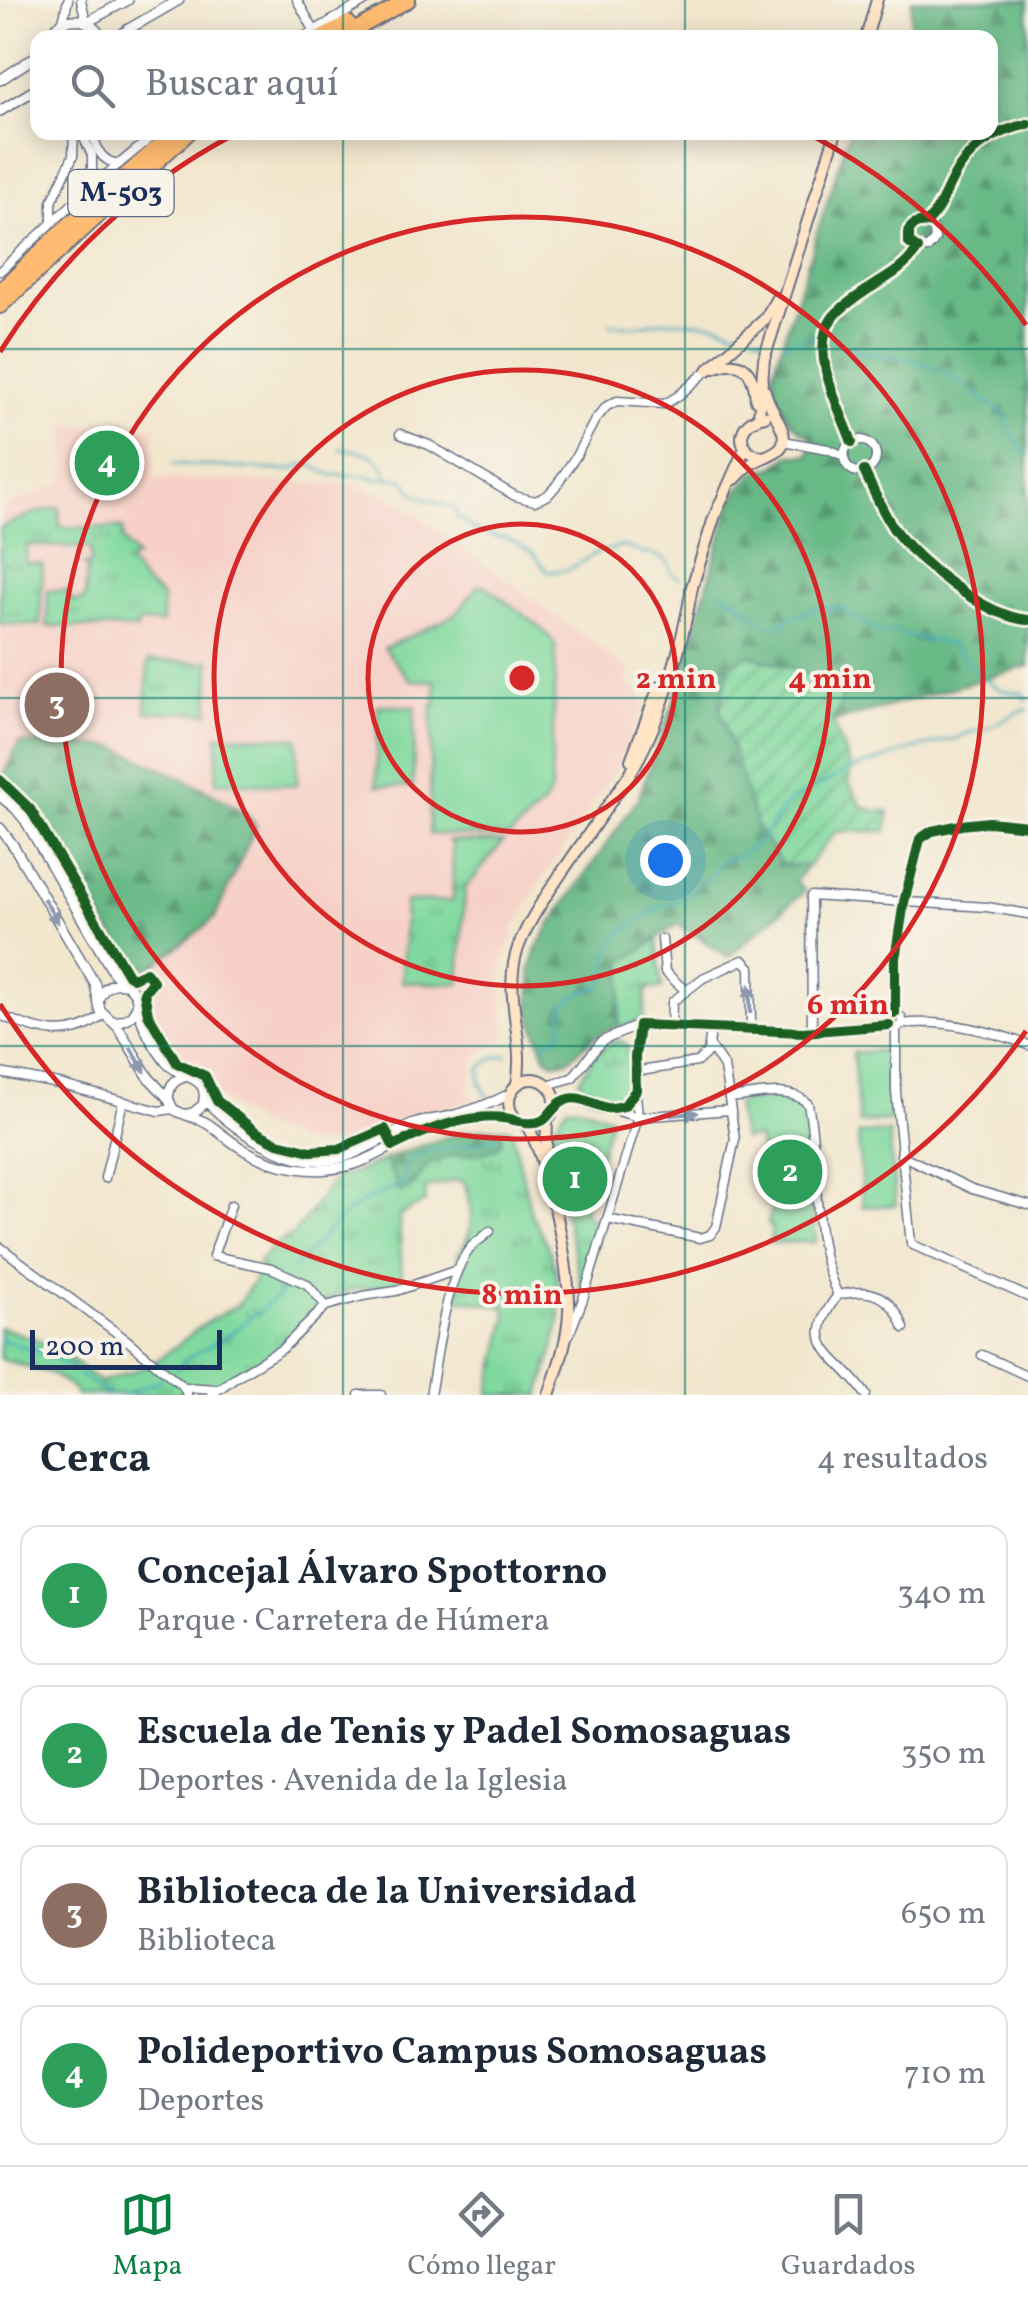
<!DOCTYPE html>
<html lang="es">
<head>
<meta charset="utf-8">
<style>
	:root { --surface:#fff; --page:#f6f6f7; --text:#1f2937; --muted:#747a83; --line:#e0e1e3; --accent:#0b8043 }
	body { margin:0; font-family:Vollkorn,serif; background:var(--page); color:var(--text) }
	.scale { position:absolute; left:30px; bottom:25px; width:192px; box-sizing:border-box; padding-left:10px; border:5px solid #1b2f5e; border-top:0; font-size:28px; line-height:35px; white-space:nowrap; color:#1b2f5e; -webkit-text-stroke:8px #f7f3e8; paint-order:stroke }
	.you { position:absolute; left:665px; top:860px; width:35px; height:35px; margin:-25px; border:8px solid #fff; border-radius:50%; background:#1a73e8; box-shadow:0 0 0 15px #1a73e833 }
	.badge { display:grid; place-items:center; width:65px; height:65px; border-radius:50%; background:var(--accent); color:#fff; font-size:32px; font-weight:700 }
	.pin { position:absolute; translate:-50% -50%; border:5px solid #fff; box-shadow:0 2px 10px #0006 }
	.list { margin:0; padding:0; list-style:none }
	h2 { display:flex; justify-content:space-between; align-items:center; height:130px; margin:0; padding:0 40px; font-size:42px }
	h2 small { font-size:32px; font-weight:400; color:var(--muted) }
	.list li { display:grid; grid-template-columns:65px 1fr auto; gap:30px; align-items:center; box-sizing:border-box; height:140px; margin:0 20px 20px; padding:0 20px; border:2px solid var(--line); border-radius:20px }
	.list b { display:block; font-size:38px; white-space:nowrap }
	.list p { margin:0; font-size:32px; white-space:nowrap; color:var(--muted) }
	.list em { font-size:32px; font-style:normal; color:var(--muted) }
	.icon { flex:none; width:55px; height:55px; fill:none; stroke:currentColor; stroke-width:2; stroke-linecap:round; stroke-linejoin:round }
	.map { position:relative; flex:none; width:1028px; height:1395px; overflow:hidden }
	.search { position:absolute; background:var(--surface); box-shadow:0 5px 25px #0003; left:30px; right:30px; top:30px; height:110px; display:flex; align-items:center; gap:25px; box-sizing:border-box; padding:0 35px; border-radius:20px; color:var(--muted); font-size:38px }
	.sheet { height:770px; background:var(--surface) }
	nav { display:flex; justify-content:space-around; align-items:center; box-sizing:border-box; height:140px; border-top:2px solid var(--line); background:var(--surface); font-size:28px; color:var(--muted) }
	nav a { display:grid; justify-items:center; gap:5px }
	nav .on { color:var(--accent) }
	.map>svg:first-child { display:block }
	.built { fill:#f7d1c7 }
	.grass { fill:#81d99f; stroke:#4e847e; stroke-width:2.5 }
	.forest { fill:url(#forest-firs); stroke:#427472; stroke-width:2.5 }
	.park { fill:url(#park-tufts); stroke:#4e847e; stroke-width:2.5 }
	.garden { fill:url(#garden-furrows); stroke:#4e847e; stroke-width:2.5 }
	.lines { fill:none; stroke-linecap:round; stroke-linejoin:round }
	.stream { stroke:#40abbf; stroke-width:2.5 }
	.minor-casing { stroke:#666f85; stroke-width:11 }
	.tertiary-casing { stroke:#666f85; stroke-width:12 }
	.secondary-casing { stroke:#666f85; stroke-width:14 }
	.motorway-casing { stroke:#666f85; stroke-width:18 }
	.minor { stroke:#fff; stroke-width:8 }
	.tertiary { stroke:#fff; stroke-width:9 }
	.secondary { stroke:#ffe4c6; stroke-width:10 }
	.motorway { stroke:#febb71; stroke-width:14 }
	.cycleway-casing { stroke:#f7f3e8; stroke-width:16 }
	.cycleway { stroke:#1b5e20; stroke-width:10 }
	.oneway { fill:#8d97ae }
	.grid { fill:none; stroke:#0f766e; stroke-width:2.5; stroke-opacity:0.55 }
	.ring { fill:none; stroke:#d62828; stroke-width:5 }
	.labels { text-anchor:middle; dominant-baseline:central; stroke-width:8; stroke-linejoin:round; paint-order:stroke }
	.shield { fill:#f7f3e8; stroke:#5d6a87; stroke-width:2.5 }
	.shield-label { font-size:28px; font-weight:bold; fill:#1b2f5e }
	.centre { fill:#d62828; stroke:#f7f3e8; stroke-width:5 }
	.ring-label { font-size:30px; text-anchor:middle; font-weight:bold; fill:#d62828; stroke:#f7f3e8; stroke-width:8; stroke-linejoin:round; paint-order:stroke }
</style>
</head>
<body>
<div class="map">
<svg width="1028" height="1395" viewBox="0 0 1028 1395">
	<defs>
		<pattern id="forest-firs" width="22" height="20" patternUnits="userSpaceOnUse" patternTransform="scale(2.5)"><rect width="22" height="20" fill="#68b986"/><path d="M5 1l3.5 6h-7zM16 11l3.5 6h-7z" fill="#559771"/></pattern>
		<pattern id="park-tufts" width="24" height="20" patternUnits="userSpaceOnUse" patternTransform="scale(2.5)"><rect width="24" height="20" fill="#81d99f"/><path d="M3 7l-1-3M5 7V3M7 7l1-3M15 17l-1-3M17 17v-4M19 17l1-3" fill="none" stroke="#69b085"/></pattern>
		<pattern id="garden-furrows" width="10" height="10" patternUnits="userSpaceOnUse" patternTransform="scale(2.5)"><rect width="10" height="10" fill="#81d99f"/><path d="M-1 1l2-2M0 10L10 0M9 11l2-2" fill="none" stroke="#69b085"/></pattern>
	</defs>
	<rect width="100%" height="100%" fill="#f7f3e8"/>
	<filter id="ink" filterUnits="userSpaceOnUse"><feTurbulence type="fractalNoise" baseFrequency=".01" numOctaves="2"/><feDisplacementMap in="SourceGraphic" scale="20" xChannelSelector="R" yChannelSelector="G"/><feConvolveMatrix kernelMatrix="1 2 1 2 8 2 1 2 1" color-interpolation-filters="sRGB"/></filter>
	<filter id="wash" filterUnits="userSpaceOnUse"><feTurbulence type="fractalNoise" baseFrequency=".0048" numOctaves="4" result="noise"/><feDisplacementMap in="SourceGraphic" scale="40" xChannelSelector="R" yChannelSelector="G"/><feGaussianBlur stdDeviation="2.25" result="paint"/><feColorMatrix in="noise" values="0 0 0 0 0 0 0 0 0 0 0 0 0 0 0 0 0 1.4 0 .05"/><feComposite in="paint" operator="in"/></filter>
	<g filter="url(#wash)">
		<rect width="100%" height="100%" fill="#f2e6cd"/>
		<!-- built -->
		<polygon class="built" points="66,425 154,427 154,478 353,485 393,497 631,671 625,685 640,694 643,702 642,710 619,765 537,887 515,927 500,972 506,1039 477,1054 468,1091 473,1100 406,1117 332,1144 303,1144 258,1125 218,1096 207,1075 197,1068 178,1063 148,1010 147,997 149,989 156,982 145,970 133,976 130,973 87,895 38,818 19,793 0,777 0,509 65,482"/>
		<!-- grass -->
		<g class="grass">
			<path d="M 478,585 L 486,586 C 503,602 550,628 556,648 L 551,791 L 543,805 L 509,837 L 429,834 L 432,706 L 436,705 L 435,681 L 410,680 L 384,648 L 443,621 L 459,611 Z"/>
			<polygon points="378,705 415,707 413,787 376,786"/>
			<polygon points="218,735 298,738 297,785 216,782"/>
			<polygon points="884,1050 891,1121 859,1123 853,1053"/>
			<polygon points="785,1098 799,1102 805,1113 816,1242 770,1243 772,1227 768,1225 779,1174 761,1170 759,1138 742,1139 736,1105 740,1101"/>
			<polygon points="889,1132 896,1205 863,1207 858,1134"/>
		</g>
		<!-- forest -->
		<g class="forest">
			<path d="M 912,0 L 1028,0 L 1028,666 L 833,722 L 843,697 L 796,669 L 750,655 L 720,708 L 756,825 L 782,865 L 808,866 L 795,881 L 805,891 L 728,957 L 678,924 L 625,961 L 617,1026 L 598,1034 L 567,1061 L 552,1062 L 545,1056 L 530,1013 L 531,970 L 537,948 L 553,921 L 638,799 L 673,705 L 728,512 L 739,489 L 755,472 L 775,466 L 790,455 L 809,455 L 812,437 C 787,426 775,400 773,373 L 849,133 L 990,132 L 990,38 L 900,37 L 910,29 Z"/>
			<path d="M 19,743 L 116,747 L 205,789 L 247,814 L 256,826 L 214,919 L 148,970 L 143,965 L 133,972 C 111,933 89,894 65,856 C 47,828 30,797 2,777 Z"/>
			<path d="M 500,1128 L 502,1138 L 497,1148 C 479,1154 432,1165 419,1176 C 410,1184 411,1186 400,1192 L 384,1160 C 422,1145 459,1129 500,1128 Z"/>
		</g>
		<!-- park -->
		<g class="park">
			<polygon points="59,507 60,527 122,528 123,541 136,557 129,561 130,564 145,584 162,597 162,623 138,623 137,629 47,626 48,590 70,591 70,598 74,602 85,599 87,568 84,565 90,565 91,548 27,545 26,563 43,564 40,625 0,624 0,528 32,514"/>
			<polygon points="148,661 210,662 209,713 146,712"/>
			<polygon points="449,841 503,842 465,889 459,984 402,982 405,902 453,901 452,844"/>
			<polygon points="657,940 662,989 647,988 643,1019 618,1029 624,961"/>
			<path d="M 619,1041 L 625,1043 L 629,1054 L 628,1094 L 615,1103 L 584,1094 L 579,1080 C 590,1064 599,1044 619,1041 Z"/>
			<polygon points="580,1106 611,1117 584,1206 586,1216 603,1222 582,1288 551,1153 550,1131 567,1107"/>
			<path d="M 505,1127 L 512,1130 L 532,1217 C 540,1228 545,1240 550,1253 C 571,1307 555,1343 540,1395 L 489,1395 L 507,1317 L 505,1307 L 457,1299 L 458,1254 C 476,1233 472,1208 464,1182 L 458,1180 L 426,1188 L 425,1202 L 399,1216 L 402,1280 L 386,1285 L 349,1291 L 329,1299 L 280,1348 L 216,1385 L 181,1391 L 183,1395 L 75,1395 L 75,1390 L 50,1373 L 0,1359 L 0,1327 L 53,1345 L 100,1382 L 151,1365 L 207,1322 L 238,1305 L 261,1269 L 258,1262 L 277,1243 L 294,1234 L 335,1178 L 349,1175 L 384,1160 L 400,1191 L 413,1185 L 430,1162 L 456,1155 L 480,1153 L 497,1148 L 502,1139 L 500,1128 Z"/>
		</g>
		<!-- garden -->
		<polygon class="garden" points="750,655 796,669 843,698 833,722 851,770 848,782 862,806 875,811 889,811 887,831 835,832 808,866 782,865 756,825 720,708 730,663"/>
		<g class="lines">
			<!-- stream -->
			<g class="stream">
				<polyline points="610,324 637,326 661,321 684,321 716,324 741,332"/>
				<polyline points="754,335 765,338"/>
				<path d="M 832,341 C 846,349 862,352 878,354 C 907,358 944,366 967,386"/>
				<path d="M 782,342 C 789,343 803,337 814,337"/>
				<polyline points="974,391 1003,414 1020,448 1028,453"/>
				<path d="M 340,449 C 364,450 381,454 389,478"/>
				<path d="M 173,464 L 278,470 L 293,470 L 300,465 L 311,465 L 330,475 L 361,475 L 375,478 L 403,479 L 416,495 L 456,509 L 456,516 L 478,532 L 511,540 L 533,553 L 547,571 C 573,573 575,565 594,554 C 603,550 610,552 618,546 C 628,546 631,550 640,552 C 653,555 655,554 668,562 L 671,573 L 680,578"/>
				<path d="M 721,592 C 743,600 753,621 777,627 L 792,617 L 817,608 L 840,608 L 859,622 L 867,624 L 875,630 L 884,633 L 897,631 L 907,636 L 952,645 L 980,675 L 1001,690 L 1024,694 L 1028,701"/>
				<path d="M 543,1044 C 573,1032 556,1021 566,1005 C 572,994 589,989 601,986 L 607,968 L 607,956 L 619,935 L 651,912 L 681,898 L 710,877 L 721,861 L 741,855 L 759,842 L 788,802 L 848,771 L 913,749 L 958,738 L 964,734 L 987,728 L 1023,710 L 1028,710"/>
				<polyline points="487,1097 480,1081 480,1069 493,1058 508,1055"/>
				<polyline points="293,1269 341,1217 366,1200 406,1182 403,1171 407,1160 426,1152 490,1140 495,1138 496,1129"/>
				<polyline points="0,1339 49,1355 73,1369"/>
				<polyline points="177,1369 187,1358 223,1339 272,1301 279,1296 282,1282"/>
				<polyline points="78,1374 109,1395"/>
				<polyline points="125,1395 160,1380"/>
			</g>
		</g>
	</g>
	<g filter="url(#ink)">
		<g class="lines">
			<!-- minor casing -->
			<g class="minor-casing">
				<g id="minor">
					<polyline points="81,0 86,21"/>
					<polyline points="297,0 314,30"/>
					<polyline points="63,21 68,0"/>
					<polyline points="302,38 367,0"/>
					<polyline points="81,132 92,155 92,185"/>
					<path d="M 92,132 C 97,149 100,161 119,164"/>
					<polyline points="52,222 52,202 73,156 74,132"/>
					<path d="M 927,223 C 939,211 944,195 952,180 C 967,149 995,131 1028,124"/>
					<path d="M 918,249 L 909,243 L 909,230 C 914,223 919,222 927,223"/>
					<polyline points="918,249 928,248 935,240 934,230 927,223"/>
					<polyline points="0,271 92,186 158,132"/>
					<polyline points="400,434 429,445 515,496 535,501 548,495 556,486 576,456 595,420 607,406 617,401 665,404 678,396 708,370"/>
					<circle cx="860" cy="456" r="16"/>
					<polyline points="783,441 828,449 844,456"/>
					<path d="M 852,442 C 840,408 807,351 833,317 C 843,305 857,297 870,288 C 888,277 905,268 918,249"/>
					<path d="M 864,471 C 873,490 882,510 893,528 C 917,562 986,617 1028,620"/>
					<polyline points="662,939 665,972 686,991"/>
					<polyline points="895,1013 895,959 904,902 920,839 932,831"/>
					<circle cx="895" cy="1021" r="7"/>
					<path d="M 0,1015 C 36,1031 70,1043 103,1015"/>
					<path d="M 902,1024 C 945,1019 988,1030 1028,1045"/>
					<polyline points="671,1027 672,1002 703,978 743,960 750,967 751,1030"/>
					<polyline points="896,1028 896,1092 911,1244 1028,1297"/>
					<polyline points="812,1031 811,896 987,907 1028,914"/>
					<path d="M 710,1046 L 724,1067 L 729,1098 C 753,1096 790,1085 808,1104 C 821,1167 809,1236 838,1295"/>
					<polyline points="634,1072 697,1062 708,1052 710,1038 708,1028"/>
					<polyline points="0,1073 59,1084 159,1111 173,1109"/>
					<polyline points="547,1085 572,1078 602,1041 639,1025 803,1032 889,1025"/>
					<polyline points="614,1108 624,1106 636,1090"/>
					<polyline points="554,1109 564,1101 573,1098 638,1117 730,1110"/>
					<polyline points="901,1155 972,1189 1028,1205"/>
					<polyline points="105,1178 123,1101"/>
					<polyline points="231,1205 213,1256 271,1268 307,1284 326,1306"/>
					<polyline points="607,1219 700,1238 710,1235 716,1227 735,1139 729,1098"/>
					<polyline points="0,1247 128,1341 184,1387 187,1395"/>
					<polyline points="569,1335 583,1299 638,1117 634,1072 639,1025"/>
					<polyline points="982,1355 1028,1376"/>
					<polyline points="184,1387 217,1389"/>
					<polyline points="211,1395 234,1378 282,1349 326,1306 363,1296 396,1291 457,1270"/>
					<polyline points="359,1395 381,1395"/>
					<path d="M 430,1395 C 438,1355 445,1276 472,1246 C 478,1241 485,1236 490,1231"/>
					<path d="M 866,1395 C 840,1355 796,1348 838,1295 C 871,1287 892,1295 904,1328"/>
				</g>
			</g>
			<!-- tertiary casing -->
			<g class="tertiary-casing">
				<g id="tertiary">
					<polyline points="87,22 128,0"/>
					<path d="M 46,38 C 61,15 88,13 102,38"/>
					<polyline points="118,38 127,30 179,0"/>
					<polyline points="0,80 38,55"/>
					<polyline points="0,111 38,88"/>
					<path d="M 0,796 L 15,808 L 25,820 L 113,972 C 120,980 132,986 136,996 C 138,1001 137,1007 139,1012 C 144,1029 155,1048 166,1062 C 182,1081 211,1074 203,1105 L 193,1113 L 188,1114"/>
					<path d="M 0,828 L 13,845 L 95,984 L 100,1010 L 118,1027 L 149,1078 L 168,1098 L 173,1109 C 184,1116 197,1117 208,1124 C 221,1133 232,1143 246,1151 C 276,1168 316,1175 351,1165 C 368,1161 384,1150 400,1143 C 434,1126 481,1110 519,1121"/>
					<path d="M 98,1000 C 103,989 110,981 124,984"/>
					<path d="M 112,1021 C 125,1023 132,1017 137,1006"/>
					<path d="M 168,1098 C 170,1086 172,1081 184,1077"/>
					<path d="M 205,1100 C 240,1135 299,1175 350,1155 C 372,1146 392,1133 414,1124 C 426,1120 439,1119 451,1116 C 471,1111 492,1103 510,1094"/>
				</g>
			</g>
			<!-- secondary casing -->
			<g class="secondary-casing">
				<g id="secondary">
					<polyline points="866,38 877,0"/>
					<path d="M 714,368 C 744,355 754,373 756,400"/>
					<polyline points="708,370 765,319 777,298"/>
					<polyline points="759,416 764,359 836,132"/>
					<path d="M 764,457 C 734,453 735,421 765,416"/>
					<path d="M 735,479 C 741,473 747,466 754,462 C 767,454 791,452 782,429 C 777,416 768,405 765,391"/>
					<polyline points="691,590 715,515 745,448"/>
					<polyline points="631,760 659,687"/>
					<circle cx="532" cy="1102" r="23"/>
					<path d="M 517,1084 C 526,1039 502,993 518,948 C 528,921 545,898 560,875 C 582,844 603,812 625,781 C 658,734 683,643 692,587"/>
					<path d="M 525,1123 C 548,1155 571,1272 569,1312 C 568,1340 558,1368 549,1395"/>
					<polyline points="546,1158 547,1119"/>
				</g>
			</g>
			<!-- motorway casing -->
			<g class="motorway-casing">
				<g id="motorway">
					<polyline points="322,38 348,23"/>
					<polyline points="341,38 408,0"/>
					<polyline points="0,291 63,230 166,140"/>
					<polyline points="0,306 189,132"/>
				</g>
			</g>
			<!-- minor -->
			<use href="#minor" class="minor"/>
			<!-- tertiary -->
			<use href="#tertiary" class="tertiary"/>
			<!-- secondary -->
			<use href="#secondary" class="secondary"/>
			<!-- motorway -->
			<use href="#motorway" class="motorway"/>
			<!-- cycleway casing -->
			<g class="cycleway-casing">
				<g id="cycleway">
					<path d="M 852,442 C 840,408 807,351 833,317 C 843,305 857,297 870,288 C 888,277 905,268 918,249 L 909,243 L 909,230 C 914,223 919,222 927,223 C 939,211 944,195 952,180 C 967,149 995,131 1028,124"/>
					<path d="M 864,471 C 873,490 882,510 893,528 C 917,562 986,617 1028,620"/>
					<path d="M 0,780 L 30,809 L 128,975 L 133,978 L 146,972 L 153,981 L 144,992 L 148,1014 L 177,1063 L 205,1076 L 217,1101 L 256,1132 L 278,1143 L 311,1151 L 339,1149 L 385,1129 L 393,1146 C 430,1128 478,1109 519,1121"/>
					<polyline points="895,1013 895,959 904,902 920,839 932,831 961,825 989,822 1028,826"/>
					<path d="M 525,1123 C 552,1126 546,1108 566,1100 C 580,1094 594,1106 607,1108 C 613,1109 618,1107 624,1106 L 636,1090 L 635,1057 L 639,1025 L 803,1032 L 889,1025"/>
				</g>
			</g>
			<!-- cycleway -->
			<use href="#cycleway" class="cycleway"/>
		</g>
		<!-- one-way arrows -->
		<defs><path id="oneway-solid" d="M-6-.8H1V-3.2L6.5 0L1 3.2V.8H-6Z" transform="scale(2.5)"/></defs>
		<g class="oneway">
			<use href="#oneway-solid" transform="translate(51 911) rotate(59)"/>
			<use href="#oneway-solid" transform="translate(750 999) rotate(-91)"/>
			<use href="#oneway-solid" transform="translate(138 1060) rotate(59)"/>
			<use href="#oneway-solid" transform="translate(684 1114) rotate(-5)"/>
		</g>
	</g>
	<!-- grid -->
	<path class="grid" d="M 343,0 L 343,38M 685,0 L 685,38M 343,132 L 343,1395M 685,132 L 685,1395M 0,349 L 1028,349M 0,698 L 1028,698M 0,1046 L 1028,1046"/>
	<!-- distance rings -->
	<g class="ring">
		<circle cx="522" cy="678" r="154"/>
		<circle cx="522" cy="678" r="308"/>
		<circle cx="522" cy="678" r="461"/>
		<path d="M1026 1031A615 615 0 0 1 0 1004M0 352A615 615 0 0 1 233 135M811 135A615 615 0 0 1 1026 325"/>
	</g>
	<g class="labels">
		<!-- shield labels -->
		<rect class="shield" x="68.5" y="170" width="105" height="46" rx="8"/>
		<g class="shield-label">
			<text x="121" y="193">M-503</text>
		</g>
	</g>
	<circle cx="522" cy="678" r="15" class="centre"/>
	<g class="ring-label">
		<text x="676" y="688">2 min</text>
		<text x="830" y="688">4 min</text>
		<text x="848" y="1014">6 min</text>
		<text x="522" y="1304">8 min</text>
	</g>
</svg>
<div class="scale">200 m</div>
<div class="you"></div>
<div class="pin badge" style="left:575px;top:1179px;background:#2e9e5b">1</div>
<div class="pin badge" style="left:790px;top:1172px;background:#2e9e5b">2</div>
<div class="pin badge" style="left:57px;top:705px;background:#8d6e63">3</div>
<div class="pin badge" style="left:107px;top:463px;background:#2e9e5b">4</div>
<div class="search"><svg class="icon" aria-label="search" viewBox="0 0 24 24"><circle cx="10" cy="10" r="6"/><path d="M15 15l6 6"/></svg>Buscar aquí</div>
</div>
<section class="sheet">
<h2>Cerca<small>4 resultados</small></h2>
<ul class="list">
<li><span class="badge" style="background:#2e9e5b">1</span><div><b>Concejal Álvaro Spottorno</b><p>Parque · Carretera de Húmera</p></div><em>340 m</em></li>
<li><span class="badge" style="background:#2e9e5b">2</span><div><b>Escuela de Tenis y Padel Somosaguas</b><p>Deportes · Avenida de la Iglesia</p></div><em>350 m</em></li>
<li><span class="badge" style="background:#8d6e63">3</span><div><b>Biblioteca de la Universidad</b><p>Biblioteca</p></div><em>650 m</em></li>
<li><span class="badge" style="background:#2e9e5b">4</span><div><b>Polideportivo Campus Somosaguas</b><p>Deportes</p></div><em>710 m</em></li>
</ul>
</section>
<nav>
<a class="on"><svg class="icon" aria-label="map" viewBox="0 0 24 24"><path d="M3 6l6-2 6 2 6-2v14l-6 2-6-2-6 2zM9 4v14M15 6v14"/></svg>Mapa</a>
<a><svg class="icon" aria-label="directions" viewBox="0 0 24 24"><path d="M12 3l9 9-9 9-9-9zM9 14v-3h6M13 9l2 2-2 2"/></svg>Cómo llegar</a>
<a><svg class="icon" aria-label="saved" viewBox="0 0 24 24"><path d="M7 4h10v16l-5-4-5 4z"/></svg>Guardados</a>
</nav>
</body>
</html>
